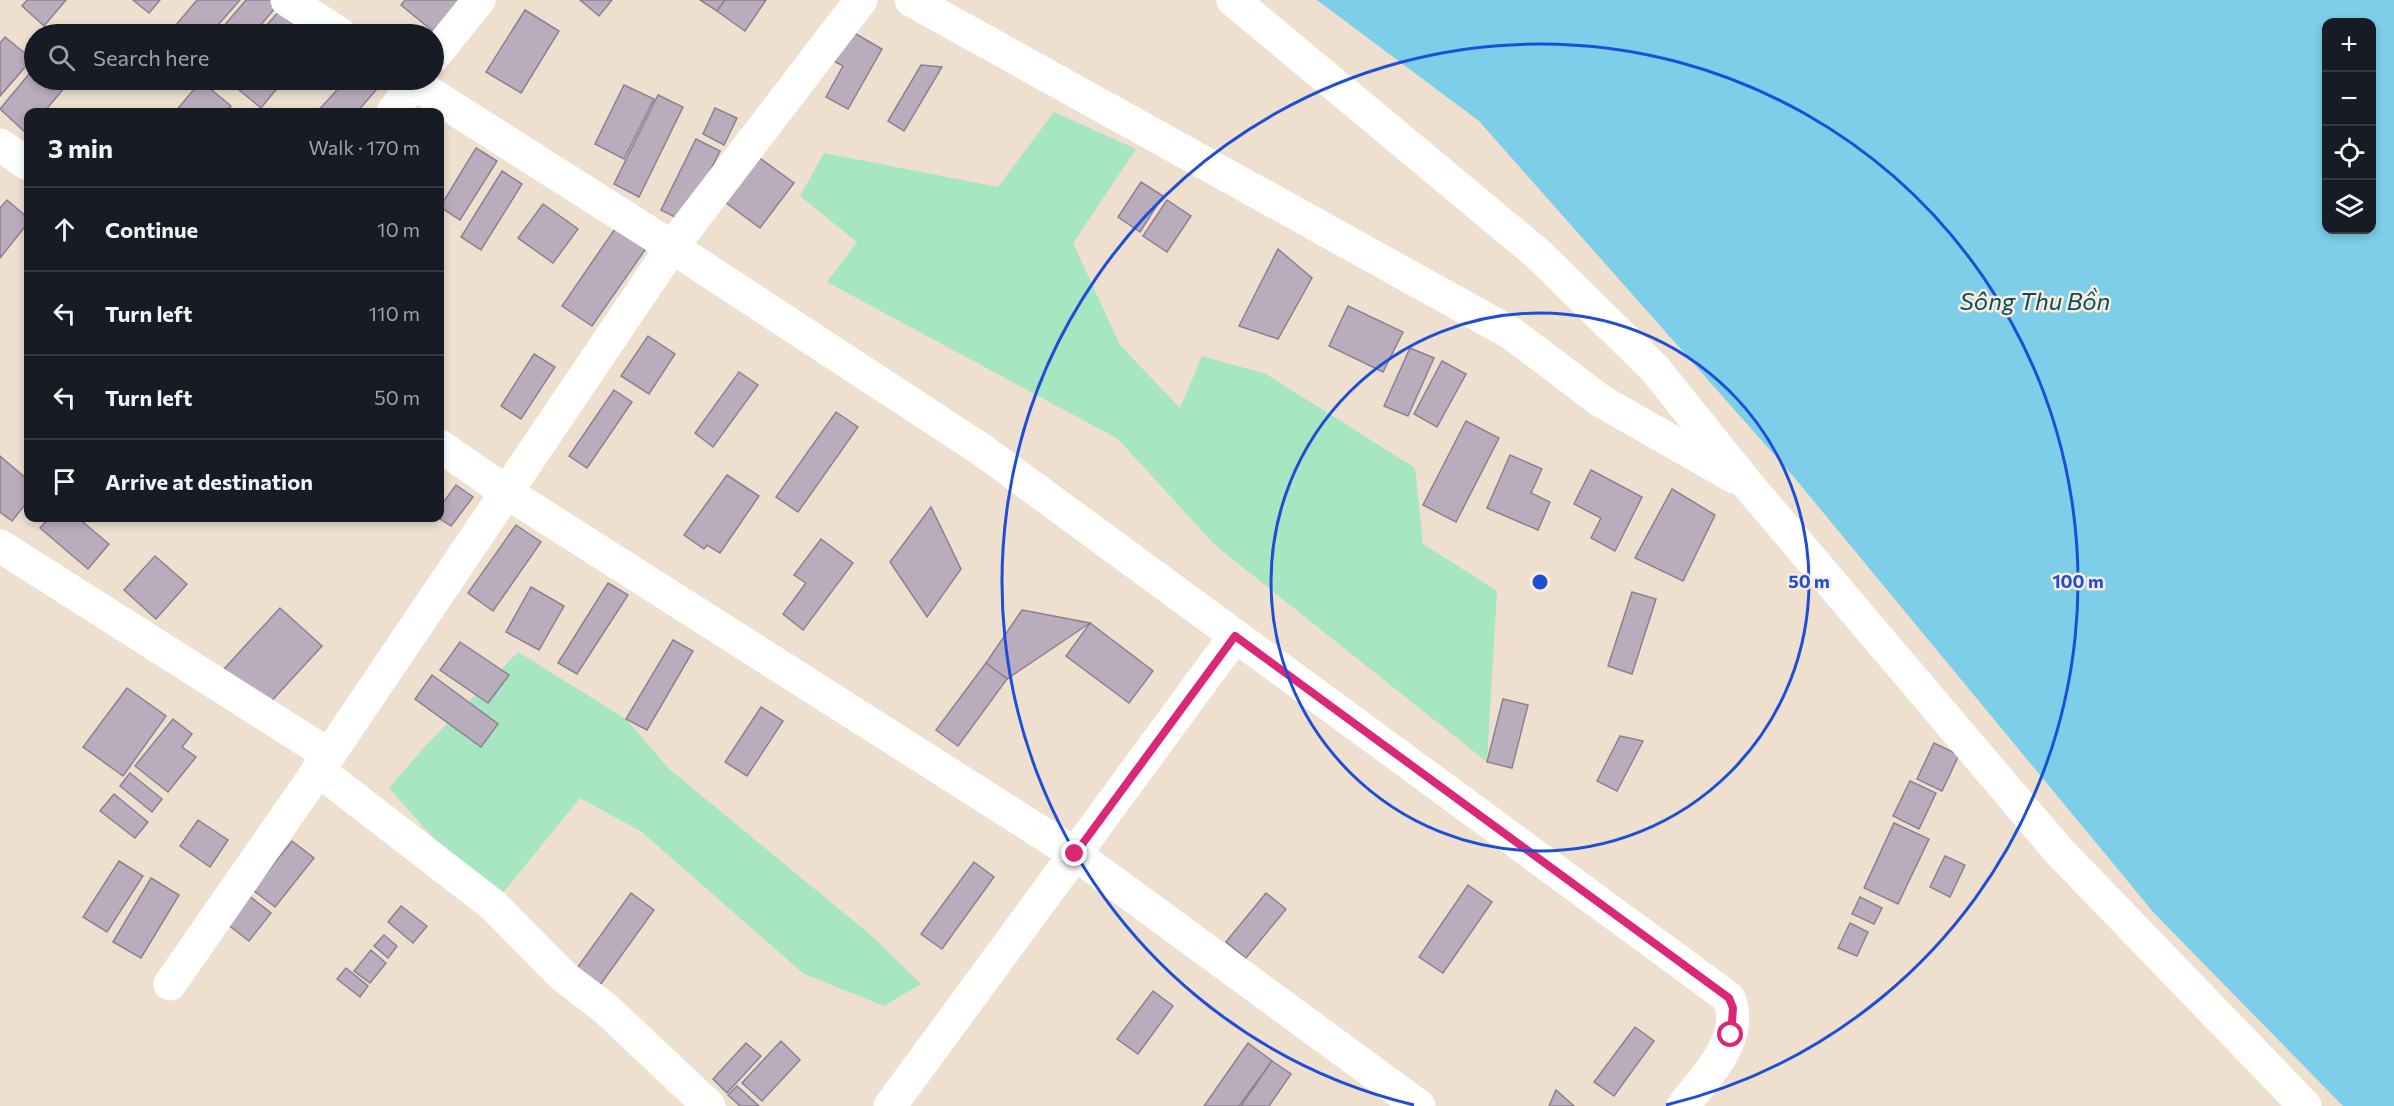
<!DOCTYPE html>
<html lang="en">
<head>
<meta charset="utf-8">
<style>
	:root { --surface:#171b24; --page:#20242c; --text:#f1f3f6; --muted:#9ea1a6; --line:#363941 }
	body { margin:0; font-family:Commissioner,sans-serif; background:var(--page); color:var(--text) }
	.controls { position:absolute; right:18px; top:18px; display:grid; overflow:hidden; border-radius:12px; box-shadow:0 3px 9px #0003 }
	.controls button { width:54px; height:54px; display:grid; place-items:center; padding:0; border:0; border-bottom:2px solid var(--line); background:var(--surface); color:var(--text); font:30px sans-serif }
	.stop { position:absolute; width:18px; height:18px; margin:-14px; border:4px solid #db2777; border-radius:50%; background:#fff }
	.stop.end { background:#db2777; border-color:#fff; box-shadow:0 2px 6px #0008 }
	.list { margin:0; padding:0; list-style:none }
	h2 { display:flex; justify-content:space-between; align-items:center; height:78px; margin:0; padding:0 24px; font-size:26px }
	h2 small { font-size:20px; font-weight:400; color:var(--muted) }
	.list li { display:grid; grid-template-columns:39px 1fr auto; gap:18px; align-items:center; box-sizing:border-box; height:84px; padding:0 24px; border-top:2px solid var(--line) }
	.list b { display:block; font-size:22px; white-space:nowrap }
	.list em { font-size:20px; font-style:normal; color:var(--muted) }
	.icon { flex:none; width:33px; height:33px; fill:none; stroke:currentColor; stroke-width:2; stroke-linecap:round; stroke-linejoin:round }
	.map { position:relative; flex:none; width:2394px; height:1106px; overflow:hidden }
	.search { position:absolute; background:var(--surface); box-shadow:0 3px 9px #0003; left:24px; top:24px; width:420px; height:66px; display:flex; align-items:center; gap:15px; box-sizing:border-box; padding:0 21px; border-radius:33px; color:var(--muted); font-size:22px }
	.panel { position:absolute; background:var(--surface); box-shadow:0 3px 9px #0003; left:24px; top:108px; width:420px; height:414px; border-radius:12px }
	.map>svg:first-child { display:block }
	.green { fill:#a6e6c0 }
	.water { fill:#7ccee9; fill-rule:evenodd }
	.building { fill:#b9adbd; stroke:#8d8191; stroke-width:1.5 }
	.lines { fill:none; stroke-linecap:round; stroke-linejoin:round }
	.minor { stroke:#fff; stroke-width:33 }
	.route { stroke:#db2777; stroke-width:8 }
	.ring { fill:none; stroke:#1d4ed8; stroke-width:3 }
	.labels { text-anchor:middle; dominant-baseline:central; stroke-width:5; stroke-linejoin:round; paint-order:stroke }
	.water-label { font-size:24px; font-style:italic; fill:#034e61; stroke:#fbecdc }
	.centre { fill:#1d4ed8; stroke:#fbecdc; stroke-width:3 }
	.ring-label { font-size:18px; text-anchor:middle; font-weight:bold; fill:#1d4ed8; stroke:#fbecdc; stroke-width:5; stroke-linejoin:round; paint-order:stroke }
</style>
</head>
<body>
<div class="map">
<svg width="2394" height="1106" viewBox="0 0 2394 1106">
	<rect width="100%" height="100%" fill="#eedfcf"/>
	<!-- green -->
	<g class="green">
		<polygon points="1054,112 1136,149 1073,243 1120,345 1180,408 1202,356 1266,374 1415,468 1423,544 1497,591 1487,762 1215,545 1118,439 827,282 857,242 800,196 824,153 998,187"/>
		<polygon points="518,652 626,719 668,768 873,937 921,984 884,1006 804,974 642,832 580,798 493,905 389,788 426,745"/>
	</g>
	<!-- water -->
	<path class="water" d="M 1317,0 L 2394,0 L 2394,1106 L 2343,1106 L 2154,913 L 1793,476 L 1479,121 ZM 2326,22 L 2372,22 L 2372,230 L 2326,230 Z"/>
	<!-- building -->
	<g class="building">
		<polygon points="27,0 66,0 44,26 22,6"/>
		<polygon points="133,0 160,0 149,13"/>
		<polygon points="197,0 240,0 210,34 173,34 170,32"/>
		<polygon points="246,0 282,0 253,34 217,34"/>
		<polygon points="289,0 322,34 259,34"/>
		<polygon points="405,0 473,0 441,38 401,5"/>
		<polygon points="580,0 612,0 599,16"/>
		<polygon points="700,0 725,0 717,11"/>
		<polygon points="725,0 766,0 745,31 717,11"/>
		<polygon points="525,10 559,31 521,93 486,72"/>
		<polygon points="849,30 882,49 848,109 826,97 843,66 832,60"/>
		<polygon points="5,37 32,59 0,96 0,43"/>
		<polygon points="921,65 942,67 904,131 888,121"/>
		<polygon points="34,68 34,80 56,80 65,87 44,112 28,112 28,131 26,133 0,109"/>
		<polygon points="227,80 284,80 261,108"/>
		<polygon points="346,80 378,80 382,83 357,112 317,112"/>
		<polygon points="201,81 231,106 226,112 175,112"/>
		<polygon points="624,85 654,99 624,159 595,144"/>
		<polygon points="658,95 683,107 639,197 614,184"/>
		<polygon points="715,108 737,118 724,145 703,134"/>
		<polygon points="696,139 720,151 685,222 661,210"/>
		<polygon points="476,148 497,161 460,220 440,207"/>
		<polygon points="754,154 794,183 760,228 721,199"/>
		<polygon points="502,171 522,184 481,250 461,237"/>
		<polygon points="1141,182 1163,196 1140,232 1118,217"/>
		<polygon points="7,200 28,218 28,223 0,258 0,208"/>
		<polygon points="1167,200 1191,216 1167,252 1143,236"/>
		<polygon points="543,204 578,229 553,263 518,238"/>
		<polygon points="619,223 649,244 592,326 562,306"/>
		<polygon points="1278,249 1312,278 1278,339 1239,326"/>
		<polygon points="1348,306 1403,332 1383,372 1329,346"/>
		<polygon points="648,336 675,354 649,394 621,376"/>
		<polygon points="1410,348 1434,358 1408,416 1384,406"/>
		<polygon points="534,354 555,367 521,419 501,406"/>
		<polygon points="1442,361 1466,374 1437,427 1414,414"/>
		<polygon points="739,372 758,385 713,447 695,433"/>
		<polygon points="614,390 632,402 587,468 569,456"/>
		<polygon points="836,412 858,427 798,512 776,497"/>
		<polygon points="1466,421 1499,438 1456,522 1423,505"/>
		<polygon points="1510,455 1542,469 1531,493 1550,502 1538,530 1487,508"/>
		<polygon points="0,456 28,480 28,501 12,521 0,512"/>
		<polygon points="1591,470 1642,497 1615,551 1591,538 1601,518 1574,504"/>
		<polygon points="727,475 759,496 720,553 707,545 704,549 684,535"/>
		<polygon points="456,485 473,497 451,526 439,518 440,507"/>
		<polygon points="1672,489 1715,515 1683,581 1635,558"/>
		<polygon points="931,507 961,569 927,617 890,562"/>
		<polygon points="49,518 78,518 109,544 88,569 40,528"/>
		<polygon points="516,525 541,542 493,611 468,593"/>
		<polygon points="821,539 853,563 803,630 783,614 806,583 794,575"/>
		<polygon points="155,556 187,584 156,619 124,590"/>
		<polygon points="608,583 628,595 577,674 558,663"/>
		<polygon points="531,587 564,606 539,650 506,632"/>
		<polygon points="1632,592 1656,599 1632,674 1608,666"/>
		<polygon points="280,608 322,646 266,707 224,669"/>
		<polygon points="1022,610 1090,623 1007,679 986,663"/>
		<polygon points="1090,623 1153,671 1129,703 1066,656"/>
		<polygon points="673,640 693,651 647,730 626,719"/>
		<polygon points="460,642 509,675 488,703 440,670"/>
		<polygon points="986,663 1007,679 958,746 936,730"/>
		<polygon points="432,675 498,724 481,747 415,699"/>
		<polygon points="127,688 166,716 123,776 83,747"/>
		<polygon points="1503,699 1528,705 1512,768 1487,762"/>
		<polygon points="761,707 783,721 747,776 725,762"/>
		<polygon points="173,719 192,734 182,747 196,757 168,792 135,766"/>
		<polygon points="1620,736 1643,741 1617,791 1597,781"/>
		<polygon points="1934,743 1959,755 1942,791 1917,779"/>
		<polygon points="130,773 162,799 152,812 120,786"/>
		<polygon points="1910,781 1936,793 1919,829 1893,816"/>
		<polygon points="114,794 148,822 135,838 100,811"/>
		<polygon points="198,820 228,840 210,867 180,846"/>
		<polygon points="1894,823 1929,839 1898,904 1864,888"/>
		<polygon points="292,841 314,858 275,907 253,890"/>
		<polygon points="1945,856 1965,865 1950,897 1930,887"/>
		<polygon points="119,861 143,876 107,932 83,917"/>
		<polygon points="974,862 994,877 942,949 921,934"/>
		<polygon points="151,878 179,895 141,958 113,942"/>
		<polygon points="1468,885 1492,902 1443,973 1419,957"/>
		<polygon points="631,893 654,910 598,988 575,971"/>
		<polygon points="1266,893 1286,909 1246,958 1226,942"/>
		<polygon points="248,895 271,913 249,941 226,923"/>
		<polygon points="1860,897 1882,908 1874,924 1852,914"/>
		<polygon points="401,906 427,926 413,943 388,922"/>
		<polygon points="1850,923 1868,932 1857,956 1838,948"/>
		<polygon points="384,935 397,946 388,958 374,946"/>
		<polygon points="371,950 386,963 370,983 354,971"/>
		<polygon points="346,968 368,986 360,997 337,979"/>
		<polygon points="1153,991 1173,1006 1138,1054 1117,1039"/>
		<polygon points="1635,1027 1654,1041 1614,1096 1594,1082"/>
		<polygon points="781,1041 800,1060 762,1101 742,1083"/>
		<polygon points="746,1043 761,1056 727,1093 713,1079"/>
		<polygon points="1248,1043 1272,1061 1239,1106 1204,1106"/>
		<polygon points="1272,1061 1291,1074 1269,1106 1241,1106"/>
		<polygon points="737,1086 759,1106 740,1106 728,1095"/>
		<polygon points="1556,1090 1574,1106 1549,1106"/>
	</g>
	<g class="lines">
		<!-- minor -->
		<g class="minor">
			<polyline points="287,0 340,34"/>
			<polyline points="911,0 1511,333 1601,401 1734,477"/>
			<polyline points="1233,0 1538,254 1655,369 1748,485 2058,850 2305,1106"/>
			<polyline points="434,56 479,0"/>
			<path d="M 409,80 L 672,247 L 982,450 L 1729,998 C 1745,1040 1706,1075 1683,1106"/>
			<polyline points="393,112 415,80"/>
			<polyline points="0,145 28,164"/>
			<polyline points="440,446 506,492 1075,854 1419,1106"/>
			<polyline points="0,546 329,755"/>
			<polyline points="318,770 493,905 563,976 605,1008 709,1106"/>
			<polyline points="170,984 329,755 672,247 861,0"/>
			<polyline points="890,1106 1235,636"/>
		</g>
	</g>
	<g class="lines">
		<!-- route -->
		<polyline class="route" points="1075,854 1235,636 1729,998 1733,1008 1731,1035"/>
	</g>
	<!-- distance rings -->
	<g class="ring">
		<circle cx="1540" cy="582" r="269"/>
		<path d="M1414 1105A538 538 0 1 1 1666 1105"/>
	</g>
	<g class="labels">
		<!-- water labels -->
		<g class="water-label">
			<text x="2035" y="300">Sông Thu Bồn</text>
		</g>
	</g>
	<circle cx="1540" cy="582" r="9" class="centre"/>
	<g class="ring-label">
		<text x="1809" y="588">50 m</text>
		<text x="2078" y="588">100 m</text>
	</g>
</svg>
<div class="controls">
<button>+</button>
<button>−</button>
<button><svg class="icon" aria-label="locate" viewBox="0 0 24 24"><circle cx="12" cy="12" r="6"/><path d="M12 2v4M12 18v4M2 12h4M18 12h4"/></svg></button>
<button><svg class="icon" aria-label="layers" viewBox="0 0 24 24"><path d="M12 4l9 5-9 5-9-5zM3 14l9 5 9-5"/></svg></button>
</div>
<div class="stop" style="left:1731px;top:1035px"></div>
<div class="stop end" style="left:1075px;top:854px"></div>
<div class="search"><svg class="icon" aria-label="search" viewBox="0 0 24 24"><circle cx="10" cy="10" r="6"/><path d="M15 15l6 6"/></svg>Search here</div>
<section class="panel">
<h2>3 min<small>Walk · 170 m</small></h2>
<ul class="list">
<li><svg class="icon" aria-label="ahead" viewBox="0 0 24 24"><path d="M12 20V5M6 11l6-6 6 6"/></svg><div><b>Continue</b></div><em>10 m</em></li>
<li><svg class="icon" aria-label="left" viewBox="0 0 24 24"><path d="M17 20v-9H6M10 6l-5 5 5 5"/></svg><div><b>Turn left</b></div><em>110 m</em></li>
<li><svg class="icon" aria-label="left" viewBox="0 0 24 24"><path d="M17 20v-9H6M10 6l-5 5 5 5"/></svg><div><b>Turn left</b></div><em>50 m</em></li>
<li><svg class="icon" aria-label="arrive" viewBox="0 0 24 24"><path d="M6 21V4h12l-3 4 3 4H6"/></svg><div><b>Arrive at destination</b></div></li>
</ul>
</section>
</div>
</body>
</html>
